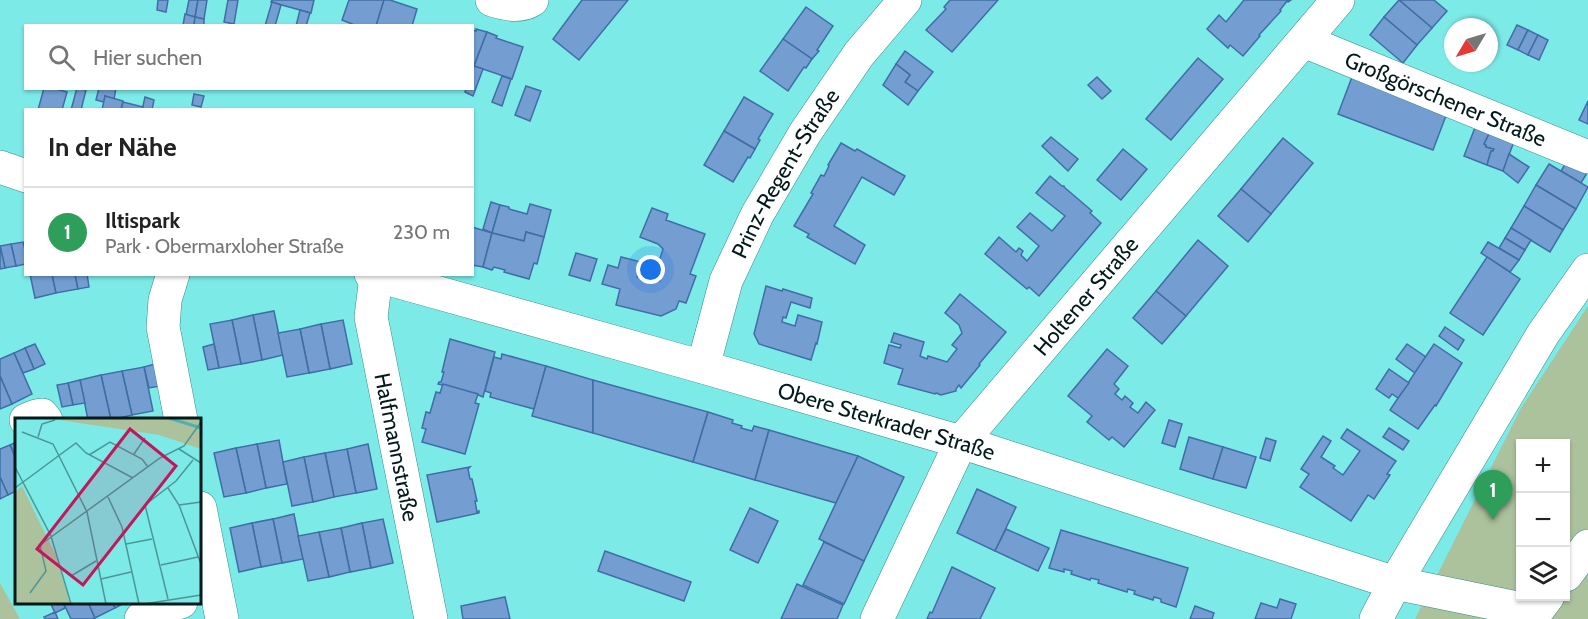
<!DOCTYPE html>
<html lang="de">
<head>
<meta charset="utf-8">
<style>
	:root { --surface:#fff; --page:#f6f6f6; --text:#222; --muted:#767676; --line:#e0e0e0; --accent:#d3435f }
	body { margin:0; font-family:Cabin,sans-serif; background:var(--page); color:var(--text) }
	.controls { position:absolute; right:18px; bottom:18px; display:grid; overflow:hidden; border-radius:0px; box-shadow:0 2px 4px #0004 }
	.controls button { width:54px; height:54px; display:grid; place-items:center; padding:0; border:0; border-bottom:2px solid var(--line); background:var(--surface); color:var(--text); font:30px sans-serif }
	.compass { position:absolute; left:1444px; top:18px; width:54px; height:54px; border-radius:50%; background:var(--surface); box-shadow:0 2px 4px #0004; rotate:232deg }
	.you { position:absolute; left:651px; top:270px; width:21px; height:21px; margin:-15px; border:4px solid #fff; border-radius:50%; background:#1a73e8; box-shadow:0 0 0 9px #1a73e833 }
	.badge { display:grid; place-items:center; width:39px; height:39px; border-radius:50%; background:var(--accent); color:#fff; font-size:20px; font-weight:700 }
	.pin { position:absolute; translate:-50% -50px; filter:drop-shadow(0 2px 3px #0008) }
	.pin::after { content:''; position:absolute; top:32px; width:21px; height:18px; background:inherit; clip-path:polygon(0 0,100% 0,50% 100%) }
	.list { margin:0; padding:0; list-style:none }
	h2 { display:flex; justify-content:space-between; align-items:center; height:78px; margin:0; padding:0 24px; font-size:26px }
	h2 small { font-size:20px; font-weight:400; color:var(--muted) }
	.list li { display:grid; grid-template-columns:39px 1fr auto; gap:18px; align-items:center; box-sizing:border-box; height:90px; padding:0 24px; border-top:2px solid var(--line) }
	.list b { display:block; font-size:22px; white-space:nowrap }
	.list p { margin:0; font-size:20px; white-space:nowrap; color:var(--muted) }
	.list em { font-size:20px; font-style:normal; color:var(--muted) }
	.icon { flex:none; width:33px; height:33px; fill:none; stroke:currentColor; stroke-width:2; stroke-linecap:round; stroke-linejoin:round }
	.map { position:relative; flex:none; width:1588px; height:619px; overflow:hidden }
	.search { position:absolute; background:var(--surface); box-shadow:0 2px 4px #0004; left:24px; top:24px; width:450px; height:66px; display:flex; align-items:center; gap:15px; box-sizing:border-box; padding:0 21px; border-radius:0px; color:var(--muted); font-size:22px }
	.panel { position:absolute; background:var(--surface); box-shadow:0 2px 4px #0004; left:24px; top:108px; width:450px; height:168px; border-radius:0px }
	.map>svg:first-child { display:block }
	.green { fill:#acc29d; fill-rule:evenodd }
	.building { fill:#749ed1; stroke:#3f6ea5; stroke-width:1.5 }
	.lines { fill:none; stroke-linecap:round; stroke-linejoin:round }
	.minor-casing { stroke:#368b8a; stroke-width:34 }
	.minor { stroke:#fff; stroke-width:33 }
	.labels { text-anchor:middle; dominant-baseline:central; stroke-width:6; stroke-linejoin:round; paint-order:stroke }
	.street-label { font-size:22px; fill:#031a1a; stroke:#7ceae7 }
	.inset-river { fill:none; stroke:#53afad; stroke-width:3 }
	.inset-road { fill:none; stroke:#4c9795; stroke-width:1.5 }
	.view { fill:#c2185b; fill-opacity:0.15; stroke:#c2185b; stroke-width:3 }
	.inset-edge { fill:none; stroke:#031a1a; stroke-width:3 }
</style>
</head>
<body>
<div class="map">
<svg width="1588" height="619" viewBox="0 0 1588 619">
	<rect width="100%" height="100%" fill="#7ceae7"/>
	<!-- green -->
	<g class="green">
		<path d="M 1588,306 L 1588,619 L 1415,619 L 1521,408 ZM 1520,444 L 1566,444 L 1566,596 L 1520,596 Z"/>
		<polygon points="0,583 20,619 0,619"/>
	</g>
	<!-- building -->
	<g class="building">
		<polygon points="158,0 168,0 166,12 157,10"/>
		<polygon points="189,0 198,0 195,17 186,15"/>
		<polygon points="198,0 207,0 204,19 195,17"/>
		<polygon points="228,0 238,0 234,24 224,22"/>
		<polygon points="272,0 314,0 311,13 271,2"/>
		<polygon points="349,0 384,0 376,26 357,26 342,20"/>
		<polygon points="384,0 390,0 417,9 412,26 376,26"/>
		<polygon points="582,0 628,0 579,60 553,39"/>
		<polygon points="950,0 998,0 952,52 926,30 946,9 944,7"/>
		<polygon points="1244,0 1291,0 1288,2 1287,1 1280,10 1281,11 1259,35 1260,36 1243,56 1230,45 1228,48 1207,29 1219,15 1226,22"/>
		<polygon points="1399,0 1434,0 1447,11 1432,28"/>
		<polygon points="1399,0 1432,28 1417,45 1384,17"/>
		<polygon points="272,2 281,5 275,26 265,26"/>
		<polygon points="806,7 833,26 817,50 819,51 812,59 783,39"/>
		<polygon points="300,10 310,13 306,26 296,26"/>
		<polygon points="185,14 195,17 194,26 183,25"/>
		<polygon points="195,17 204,19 204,25 194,26"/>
		<polygon points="1384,17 1417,45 1403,63 1370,35"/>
		<polygon points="1517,25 1528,30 1518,50 1507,45"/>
		<polygon points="476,29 487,32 474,66 472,65 472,30 476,31"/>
		<polygon points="1528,30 1538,35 1528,55 1518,50"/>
		<polygon points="487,32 497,36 496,38 523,47 512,79 474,66"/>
		<polygon points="1538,35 1548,40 1539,60 1528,55"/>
		<polygon points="783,39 812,59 806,68 804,67 788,91 760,71"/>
		<polygon points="905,51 933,72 918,91 905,82 910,75 896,64"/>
		<polygon points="1198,58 1223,79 1171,140 1146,119"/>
		<polygon points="896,64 910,75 905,82 918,91 908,105 883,85"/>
		<polygon points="474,66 483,69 473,96 465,92 466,88 472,88 472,71"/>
		<polygon points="502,76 511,79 502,106 492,102"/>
		<polygon points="1097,77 1111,91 1102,99 1088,85"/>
		<polygon points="1352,77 1447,113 1433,150 1338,114"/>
		<polygon points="526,86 541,91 530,121 515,115"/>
		<polygon points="44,88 53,88 67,92 62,110 38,110"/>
		<polygon points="77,88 86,90 81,110 71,110"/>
		<polygon points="99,88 116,88 114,99 105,96 104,102 96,100"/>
		<polygon points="194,94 204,96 201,107 192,105"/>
		<polygon points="105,96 123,101 121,110 102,110"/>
		<polygon points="145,97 154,100 152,110 142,110"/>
		<polygon points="744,97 773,114 758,139 760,140 755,149 724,131"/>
		<polygon points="1588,101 1588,124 1579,120"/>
		<polygon points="123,102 143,107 142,110 121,110"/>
		<polygon points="1476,125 1491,130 1484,144 1486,145 1486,147 1494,149 1493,151 1491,151 1487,165 1464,156"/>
		<polygon points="1491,130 1515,139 1503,171 1487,165 1491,151 1493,151 1494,149 1486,147 1486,145 1484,144"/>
		<polygon points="724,131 755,149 750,158 748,157 733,182 704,165"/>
		<polygon points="1051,137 1078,159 1068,171 1042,146"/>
		<polygon points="1283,138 1313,163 1271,214 1241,189"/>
		<polygon points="841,143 855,151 857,149 905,176 894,195 862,177 834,226 865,245 855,264 807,237 809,234 794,226 813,194 811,193 821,175 824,176 829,166 828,165"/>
		<polygon points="1123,149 1147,169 1121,200 1097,180"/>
		<polygon points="1509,154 1529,167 1518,183 1503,171"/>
		<polygon points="1567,161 1587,173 1581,183 1561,171"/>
		<polygon points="1549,164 1588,187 1576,209 1536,185"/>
		<polygon points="1050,176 1062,186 1064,186 1064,187 1092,211 1090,213 1101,223 1039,296 1029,287 1027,289 985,254 999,237 1016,252 1019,248 1023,251 1021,255 1027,261 1039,246 1017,227 1030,213 1052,231 1065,216 1036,193"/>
		<polygon points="1536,185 1576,209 1563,230 1524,206"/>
		<polygon points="1241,189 1271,214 1248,242 1218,216"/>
		<polygon points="491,202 500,205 492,233 483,229"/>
		<polygon points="530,204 551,210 544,237 526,232 524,241 492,233 500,205 509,207 509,209 527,214"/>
		<polygon points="1524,206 1563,230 1550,252 1511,228"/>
		<polygon points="652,208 668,214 666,220 705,234 690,274 696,276 686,303 679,301 676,309 661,316 616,305 620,289 602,284 608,265 618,268 621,257 641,262 637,277 646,280 647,277 660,281 664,267 658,265 663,249 658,244 640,237"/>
		<polygon points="472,227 492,233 483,267 472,265"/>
		<polygon points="1511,228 1531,240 1525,250 1505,238"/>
		<polygon points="526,232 544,237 537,264 534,263 529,279 504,272 505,270 494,267 492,270 483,267 492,233 524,241"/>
		<polygon points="1505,238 1525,250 1519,260 1499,248"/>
		<polygon points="1198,240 1228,266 1186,316 1156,291"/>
		<polygon points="23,242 26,253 26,264 16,266 11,244"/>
		<polygon points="1488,242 1519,260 1510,272 1481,253"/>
		<polygon points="11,244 16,266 5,268 0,246"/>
		<polygon points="0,246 5,268 0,269"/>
		<polygon points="576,253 597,259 590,281 569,275"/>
		<polygon points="1487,257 1520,279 1483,335 1450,313"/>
		<polygon points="30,274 52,274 56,293 35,298"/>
		<polygon points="52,274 75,274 78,289 56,293"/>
		<polygon points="75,274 87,274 89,287 78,289"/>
		<polygon points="766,286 782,291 783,289 812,298 810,308 791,302 786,318 783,317 782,322 795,326 798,315 822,322 817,344 816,343 811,360 759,344 754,334"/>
		<polygon points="1156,291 1186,316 1162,344 1133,318"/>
		<polygon points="960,294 1006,332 979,364 980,365 961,388 959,385 956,389 956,391 941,395 936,393 935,394 898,384 903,369 884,363 889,345 900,348 901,345 891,342 894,333 924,342 920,356 927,359 928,356 947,362 957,349 952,345 962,333 959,325 945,313"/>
		<polygon points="274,311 283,355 262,360 253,315"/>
		<polygon points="253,315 262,360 241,364 232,320"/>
		<polygon points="232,320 241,364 219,368 210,324"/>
		<polygon points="343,320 352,364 330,369 321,324"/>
		<polygon points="321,324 330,369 309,373 300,329"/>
		<polygon points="1445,327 1464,340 1458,350 1439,336"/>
		<polygon points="300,329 309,373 287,377 278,333"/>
		<polygon points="450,339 495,352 483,397 478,395 478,394 438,384 439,382 441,382 444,372 442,372"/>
		<polygon points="35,344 45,364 34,369 25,348"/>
		<polygon points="214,344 219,368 208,370 203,347"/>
		<polygon points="1407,344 1426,357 1415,373 1396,359"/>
		<polygon points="1434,344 1462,363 1436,406 1435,405 1418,429 1390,410"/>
		<polygon points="25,348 34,369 23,373 14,353"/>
		<polygon points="1107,349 1128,366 1114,384 1119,389 1115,394 1122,400 1125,396 1133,403 1130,407 1138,413 1146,402 1155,410 1124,447 1112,437 1109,440 1087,422 1092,416 1068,396"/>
		<polygon points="14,353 32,394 12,404 0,376 0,359"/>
		<polygon points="502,354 546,366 534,409 490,397 491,393 485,391 494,357 501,359"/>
		<polygon points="155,364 160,386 149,388 144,367"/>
		<polygon points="546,366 593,380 593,433 532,416"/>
		<polygon points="144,367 153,411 132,415 122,371"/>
		<polygon points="1389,369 1409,383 1398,398 1392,394 1389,398 1376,389"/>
		<polygon points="122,371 132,415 111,420 101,375"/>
		<polygon points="101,375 111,420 88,420 80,380"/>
		<polygon points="0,376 12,404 0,409"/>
		<polygon points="80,380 85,403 73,405 68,383"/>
		<polygon points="593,380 708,412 693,462 593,433"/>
		<polygon points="68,383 73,405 62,407 57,385"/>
		<polygon points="443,384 478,394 475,403 479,404 465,454 422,442 426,429 422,428 426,412 430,413 436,392 440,393"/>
		<polygon points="708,412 733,420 732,423 742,426 741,428 752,431 754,426 769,430 755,480 693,462"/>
		<polygon points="1169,420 1182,424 1175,447 1162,443"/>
		<polygon points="1389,428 1409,441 1403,450 1383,437"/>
		<polygon points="1347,429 1396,461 1387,474 1390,475 1374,499 1368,495 1351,521 1300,487 1309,474 1301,469 1323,436 1331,441 1321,457 1335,466 1333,468 1343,475 1360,451 1341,438"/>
		<polygon points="769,430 858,456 836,503 755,480"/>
		<polygon points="1189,437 1223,447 1213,479 1180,469"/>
		<polygon points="1266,438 1276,441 1270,461 1260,458"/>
		<polygon points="279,440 287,484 266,488 257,444"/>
		<polygon points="16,442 16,459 10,445"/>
		<polygon points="257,444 266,488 246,493 236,448"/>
		<polygon points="368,444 377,489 356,493 347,449"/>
		<polygon points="10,445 16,459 16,491 8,495 0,477 0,449"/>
		<polygon points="1223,447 1256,457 1246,488 1213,479"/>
		<polygon points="236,448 246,493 224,497 214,453"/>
		<polygon points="347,449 356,493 334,497 325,453"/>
		<polygon points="325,453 334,497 313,502 304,457"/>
		<polygon points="858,456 904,477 864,561 819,539"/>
		<polygon points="304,457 313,502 292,506 283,462"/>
		<polygon points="470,467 468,469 470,479 472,479 477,501 475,501 477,512 479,511 479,513 437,522 427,475"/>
		<polygon points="0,477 8,495 0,499"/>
		<polygon points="977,489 1016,507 995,551 957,533"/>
		<polygon points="750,508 778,521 758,563 730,550"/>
		<polygon points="294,514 303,559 282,563 273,519"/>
		<polygon points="273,519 282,563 261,567 252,523"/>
		<polygon points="383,519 393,563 371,568 362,523"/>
		<polygon points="252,523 261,567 239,572 230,528"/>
		<polygon points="362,523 371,568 350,572 341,528"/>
		<polygon points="341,528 350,572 329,577 319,532"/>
		<polygon points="1006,529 1049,548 1038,571 995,551"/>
		<polygon points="1061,530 1188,568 1176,607 1161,602 1161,599 1154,597 1153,600 1134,594 1135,591 1128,589 1127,592 1098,583 1099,580 1091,578 1090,580 1071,574 1072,571 1064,569 1064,572 1049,568"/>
		<polygon points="319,532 329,577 308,581 298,536"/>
		<polygon points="824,542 864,561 844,604 803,585"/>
		<polygon points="605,551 691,582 684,601 598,571"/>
		<polygon points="952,567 995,588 980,619 927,619 930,612 932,613"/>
		<polygon points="797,584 843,605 837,619 781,619"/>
		<polygon points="505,597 510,619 463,619 461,606"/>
		<polygon points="1280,599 1296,604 1291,619 1255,619 1261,603 1277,608"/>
		<polygon points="50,602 63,602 65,608 55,613"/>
		<polygon points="63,602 88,602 95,618 93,619 71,619"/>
		<polygon points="88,602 112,602 115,608 95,618"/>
		<polygon points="112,602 126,602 115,608"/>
		<polygon points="1195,606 1214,613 1212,619 1190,619"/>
		<polygon points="55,612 58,619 45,619 44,617"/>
	</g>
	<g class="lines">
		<!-- minor casing -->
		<g class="minor-casing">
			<g id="minor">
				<path d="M 492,0 C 506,4 519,8 532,0"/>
				<path id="s1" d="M 1304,41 L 1588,157"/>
				<polyline points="0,167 26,176"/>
				<polyline points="173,274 165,300 163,327 181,420"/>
				<path id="s2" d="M 371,274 L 703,367 L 961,442 L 1395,583 L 1536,612 L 1548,596"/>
				<path id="s3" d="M 376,276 L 371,317 L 431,619"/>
				<path id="s4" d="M 703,367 L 726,281 L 757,215 L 805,133 L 859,54 L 905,0"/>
				<polyline points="26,420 36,416 42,415 46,420"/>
				<polyline points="200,508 222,619"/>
				<polyline points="1566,575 1588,546"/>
				<polyline points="141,619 166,606 181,602"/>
				<path id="s5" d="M 877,619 L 961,442 L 1338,0"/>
				<polyline points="1376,619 1395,583 1543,334 1588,270"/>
			</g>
		</g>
		<!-- minor -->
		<use href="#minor" class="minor"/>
	</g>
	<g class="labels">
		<!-- street labels -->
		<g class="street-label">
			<text stroke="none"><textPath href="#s1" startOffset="153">Großgörschener Straße</textPath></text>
			<text stroke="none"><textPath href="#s4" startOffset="212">Prinz-Regent-Straße</textPath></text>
			<text stroke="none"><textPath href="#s5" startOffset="388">Holtener Straße</textPath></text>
			<text stroke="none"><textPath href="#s2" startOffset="536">Obere Sterkrader Straße</textPath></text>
			<text stroke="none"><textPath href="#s3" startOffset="174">Halfmannstraße</textPath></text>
		</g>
	</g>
	<!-- overview -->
	<g transform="translate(15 418)">
		<rect width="186" height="186" fill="#7ceae7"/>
		<path d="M 31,0 L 186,0 L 186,31 L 144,17 ZM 7,68 L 41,138 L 55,186 L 0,186 L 0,74 Z" fill="#acc29d"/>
		<path class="inset-river" d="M 154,0 L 186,10"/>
		<path class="inset-road" d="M 7,14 L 38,26 L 72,94 L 91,186M 23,19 L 27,6 L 40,2M 164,31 L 186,45M 119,36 L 130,20M 74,37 L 95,24 L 127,41 L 133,49M 0,49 L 36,118 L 56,186M 0,70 L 61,25 L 71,35 L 118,60M 153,70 L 164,87 L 186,146M 93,79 L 107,109 L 124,186M 164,87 L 186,84M 111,126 L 137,121M 146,147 L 183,139M 56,158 L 81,143M 86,161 L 116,154M 15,175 L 31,153 L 25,127 L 145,40 L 169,28 L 186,4M 153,181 L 130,87 L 161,63 L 178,42M 129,186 L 186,177"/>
		<path class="view" d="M 115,11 L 161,48 L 68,167 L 22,131 Z"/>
		<rect width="186" height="186" class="inset-edge"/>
	</g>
</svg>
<div class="controls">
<button>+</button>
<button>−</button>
<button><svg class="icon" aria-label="layers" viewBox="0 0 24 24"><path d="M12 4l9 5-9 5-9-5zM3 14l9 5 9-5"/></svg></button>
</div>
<svg class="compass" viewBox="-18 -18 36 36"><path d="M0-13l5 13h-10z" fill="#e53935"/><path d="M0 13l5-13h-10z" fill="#767676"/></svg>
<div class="you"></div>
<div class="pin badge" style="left:1493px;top:520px;background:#2e9e5b">1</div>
<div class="search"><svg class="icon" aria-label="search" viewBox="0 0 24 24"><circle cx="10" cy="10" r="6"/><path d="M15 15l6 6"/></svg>Hier suchen</div>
<section class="panel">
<h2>In der Nähe<small></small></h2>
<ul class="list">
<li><span class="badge" style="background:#2e9e5b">1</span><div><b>Iltispark</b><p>Park · Obermarxloher Straße</p></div><em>230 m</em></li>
</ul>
</section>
</div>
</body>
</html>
